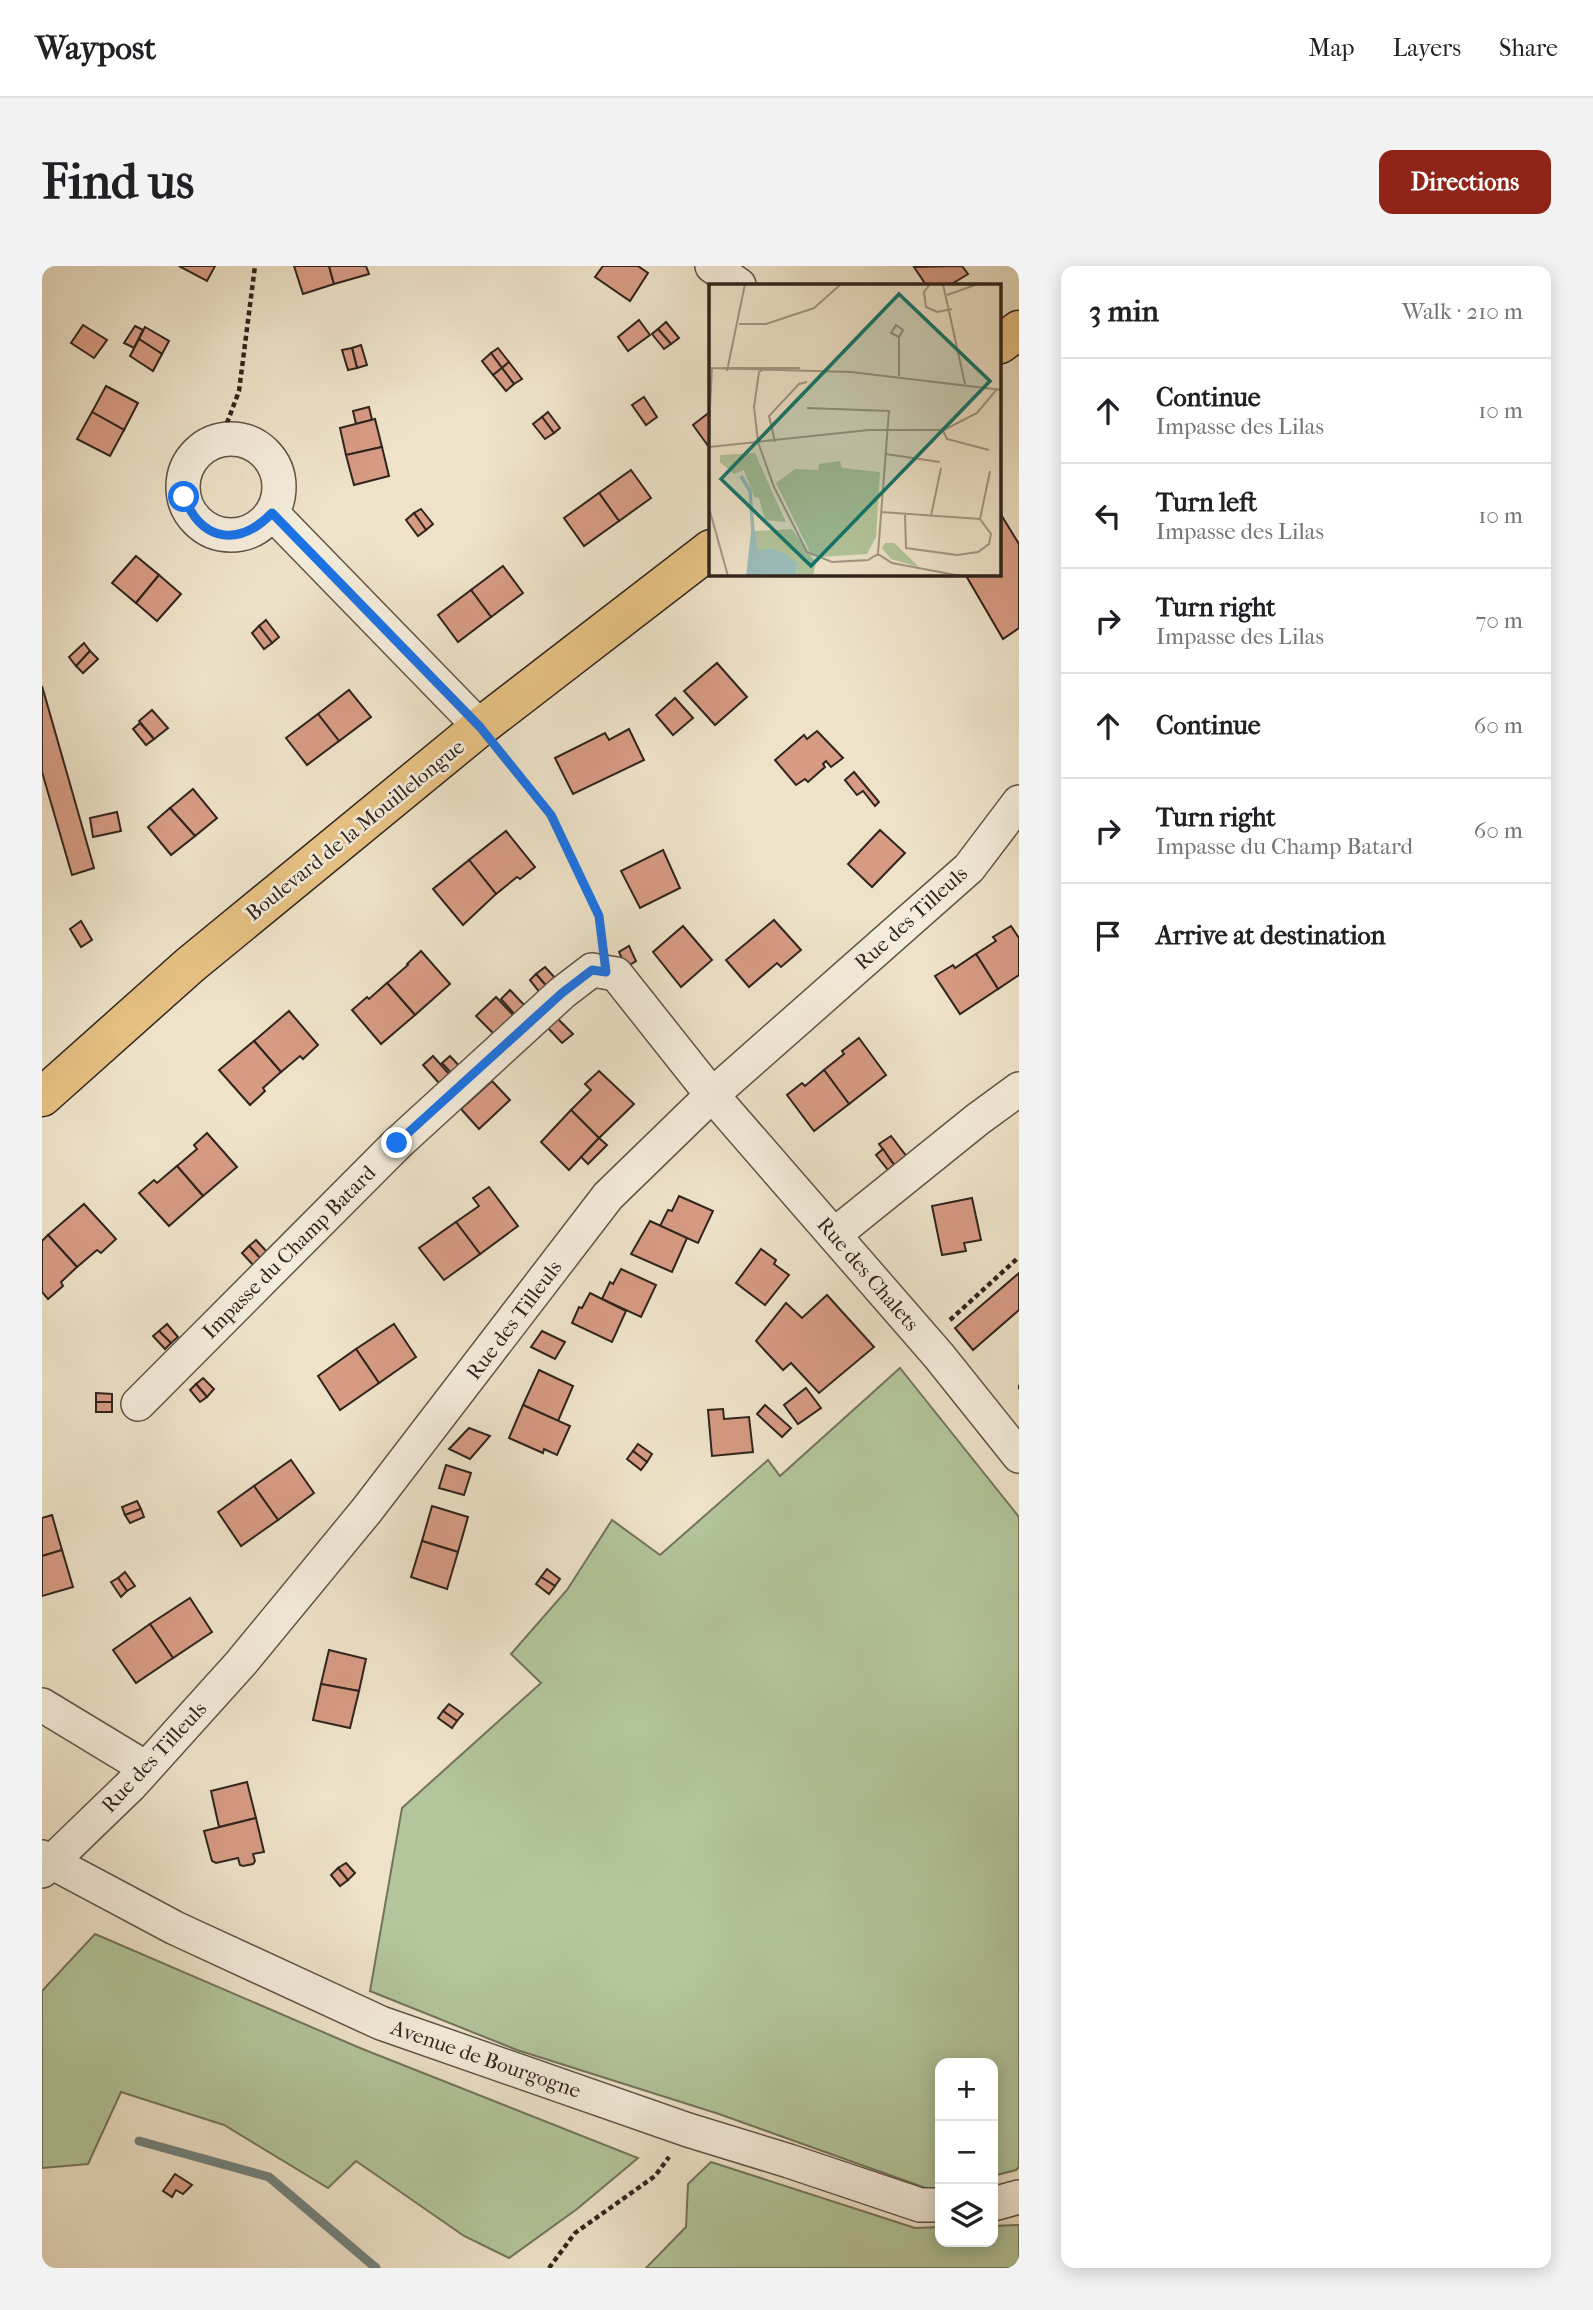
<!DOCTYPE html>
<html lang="en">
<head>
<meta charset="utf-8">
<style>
	:root { --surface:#fff; --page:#f2f2f2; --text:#202124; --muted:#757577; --line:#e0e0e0; --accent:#8f2418 }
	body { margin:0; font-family:"IM FELL French Canon",serif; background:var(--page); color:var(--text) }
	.controls { position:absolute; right:21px; bottom:21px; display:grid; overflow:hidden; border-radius:14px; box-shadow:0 4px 18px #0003 }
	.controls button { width:63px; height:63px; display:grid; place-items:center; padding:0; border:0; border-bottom:2px solid var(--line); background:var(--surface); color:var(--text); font:35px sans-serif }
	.stop { position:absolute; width:21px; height:21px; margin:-16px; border:5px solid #1a73e8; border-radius:50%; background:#fff }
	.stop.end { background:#1a73e8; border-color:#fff; box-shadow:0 2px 7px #0008 }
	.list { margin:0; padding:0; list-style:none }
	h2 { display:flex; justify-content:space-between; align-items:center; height:91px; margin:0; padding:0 28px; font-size:30px }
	h2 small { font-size:23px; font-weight:400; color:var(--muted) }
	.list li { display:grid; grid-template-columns:46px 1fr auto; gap:21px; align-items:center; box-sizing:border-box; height:105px; padding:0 28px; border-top:2px solid var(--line) }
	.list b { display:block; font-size:26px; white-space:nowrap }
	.list p { margin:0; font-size:23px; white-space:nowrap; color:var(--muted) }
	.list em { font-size:23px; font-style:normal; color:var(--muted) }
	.icon { flex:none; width:38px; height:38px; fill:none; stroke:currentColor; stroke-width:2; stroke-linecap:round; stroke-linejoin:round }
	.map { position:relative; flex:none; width:977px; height:2002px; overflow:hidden; border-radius:14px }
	header { display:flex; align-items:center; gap:42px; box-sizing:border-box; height:98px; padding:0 35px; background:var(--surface); border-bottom:2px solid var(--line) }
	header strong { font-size:33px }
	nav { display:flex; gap:38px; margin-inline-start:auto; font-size:24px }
	.intro { display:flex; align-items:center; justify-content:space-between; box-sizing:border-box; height:168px; padding:0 42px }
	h1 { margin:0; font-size:49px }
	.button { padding:18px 32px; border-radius:14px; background:var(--accent); color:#fff; font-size:24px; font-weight:700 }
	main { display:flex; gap:42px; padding:0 42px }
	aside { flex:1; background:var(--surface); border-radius:14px; box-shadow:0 4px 18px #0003 }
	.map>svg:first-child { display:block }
	.green { fill:#b3c59b; stroke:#72745c; stroke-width:2 }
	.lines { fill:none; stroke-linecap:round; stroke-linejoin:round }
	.stream { stroke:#70807d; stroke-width:9 }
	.building { fill:#d79b84; stroke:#30241d; stroke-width:2 }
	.minor-casing { stroke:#605448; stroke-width:36 }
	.major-casing { stroke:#30241d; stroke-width:41 }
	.path { stroke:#30241d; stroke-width:4.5; stroke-dasharray:5 3.5; stroke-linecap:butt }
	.minor { stroke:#f4eddc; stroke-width:33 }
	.major { stroke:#e7c284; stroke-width:38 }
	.route { stroke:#1a73e8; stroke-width:9 }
	.labels { text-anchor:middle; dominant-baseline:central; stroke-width:5; stroke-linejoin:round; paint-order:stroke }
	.street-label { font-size:21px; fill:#30241d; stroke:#f4eddc }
	.inset-river { fill:none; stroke:#9bbdbd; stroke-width:3.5 }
	.inset-road { fill:none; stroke:#a29784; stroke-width:2 }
	.view { fill:#0f766e; fill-opacity:0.15; stroke:#0f766e; stroke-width:3.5 }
	.inset-edge { fill:none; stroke:#30241d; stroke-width:3.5 }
</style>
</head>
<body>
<header>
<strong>Waypost</strong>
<nav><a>Map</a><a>Layers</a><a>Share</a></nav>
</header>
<div class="intro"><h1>Find us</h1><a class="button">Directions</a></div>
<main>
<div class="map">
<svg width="977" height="2002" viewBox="0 0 977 2002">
	<rect width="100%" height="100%" fill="#eee3c9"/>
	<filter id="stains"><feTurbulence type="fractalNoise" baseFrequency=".00286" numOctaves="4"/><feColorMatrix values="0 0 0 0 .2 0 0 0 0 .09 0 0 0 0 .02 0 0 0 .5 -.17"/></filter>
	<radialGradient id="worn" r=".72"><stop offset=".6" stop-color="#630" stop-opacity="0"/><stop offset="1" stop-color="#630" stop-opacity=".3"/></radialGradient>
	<!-- green -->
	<g class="green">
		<polygon points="858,1102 977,1251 977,1901 974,1904 951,1910 951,1797 898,1797 898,1923 892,1925 677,1848 475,1784 328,1725 360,1542 499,1417 469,1388 525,1324 570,1254 618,1289 726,1194 738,1210"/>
		<polygon points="53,1668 318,1782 596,1892 535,1943 467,1992 422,1970 314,1895 286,1922 182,1859 79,1826 46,1898 0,1902 0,1725"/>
		<polygon points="669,1896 873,1962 898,1961 898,1976 951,1976 951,1960 977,1959 977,2002 604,2002 644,1961 646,1918"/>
	</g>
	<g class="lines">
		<!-- stream -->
		<polyline class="stream" points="97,1875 227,1911 334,2002"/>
	</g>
	<!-- building -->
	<g class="building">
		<polygon points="137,0 173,0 165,15"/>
		<polygon points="252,0 287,0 292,18 261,28"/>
		<polygon points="287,0 324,0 327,8 292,18"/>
		<polygon points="561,0 596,0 606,7 588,35 553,11"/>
		<polygon points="920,0 926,8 908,19 884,19 872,1"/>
		<polygon points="597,54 608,69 586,85 576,71"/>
		<polygon points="624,56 637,72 629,78 616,63"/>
		<polygon points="41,59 65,74 52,92 29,77"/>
		<polygon points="93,60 101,64 92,82 82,77"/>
		<polygon points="103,61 127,75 120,88 97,73"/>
		<polygon points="616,63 629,78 622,83 610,68"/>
		<polygon points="97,73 120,88 111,105 88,90"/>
		<polygon points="319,79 325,99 315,102 310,82"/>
		<polygon points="310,82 315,102 306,104 300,84"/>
		<polygon points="456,82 467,96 460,102 449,87"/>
		<polygon points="449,87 460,102 451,109 440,95"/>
		<polygon points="467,96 480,113 472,118 460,102"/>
		<polygon points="460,102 472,118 464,125 451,109"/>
		<polygon points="64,120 96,137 82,164 50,146"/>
		<polygon points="602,131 615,151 604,159 590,139"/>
		<polygon points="327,141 330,154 314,158 311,145"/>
		<polygon points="669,145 669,184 651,159"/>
		<polygon points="50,146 82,164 68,190 35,173"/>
		<polygon points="506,146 518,162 512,167 500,151"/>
		<polygon points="500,151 512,167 503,173 491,158"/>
		<polygon points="333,153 340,181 304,189 298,162"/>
		<polygon points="340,181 347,210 312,219 304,189"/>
		<polygon points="589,204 609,232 577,255 557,227"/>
		<polygon points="557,227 577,255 542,280 522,252"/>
		<polygon points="379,243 391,258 384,264 372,247"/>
		<polygon points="372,247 384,264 376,270 364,254"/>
		<polygon points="958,247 977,278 977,362 961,373 923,308 958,308"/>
		<polygon points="94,290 117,309 94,337 70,317"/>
		<polygon points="461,300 481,327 449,351 429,324"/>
		<polygon points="117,309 139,328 115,355 94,337"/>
		<polygon points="429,324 449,351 416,376 396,349"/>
		<polygon points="224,354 237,371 230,377 217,360"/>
		<polygon points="217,360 230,377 222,383 210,367"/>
		<polygon points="42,377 48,385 34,400 27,391"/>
		<polygon points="48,385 56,393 41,407 34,400"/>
		<polygon points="675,397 705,431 673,459 642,425"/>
		<polygon points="0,420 52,602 30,609 0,506"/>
		<polygon points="307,424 329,451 297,475 276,448"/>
		<polygon points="633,432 651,452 631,469 614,449"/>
		<polygon points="110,444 126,462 112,473 97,455"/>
		<polygon points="276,448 297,475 265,499 244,472"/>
		<polygon points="98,457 112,473 104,479 91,463"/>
		<polygon points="587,463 602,494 531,528 513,492 563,467 567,474"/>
		<polygon points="775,465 801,492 789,501 784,495 781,498 783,501 766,516 763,513 754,519 733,494 762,469 765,473"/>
		<polygon points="812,506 837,536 833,540 821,525 815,529 803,514"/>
		<polygon points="151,523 175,552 153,570 128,542"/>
		<polygon points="128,542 153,570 129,589 106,561"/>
		<polygon points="75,546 79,565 51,571 48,552"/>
		<polygon points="838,564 863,587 830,621 806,598"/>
		<polygon points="464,565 493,601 478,613 475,611 454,628 427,594"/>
		<polygon points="621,584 638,622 598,642 579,605"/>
		<polygon points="427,594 454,628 421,659 391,623"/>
		<polygon points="732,654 759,684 739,701 735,697 707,721 684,694"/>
		<polygon points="39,655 50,674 39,681 28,663"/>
		<polygon points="641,660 670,694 639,721 611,686"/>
		<polygon points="969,660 977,672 977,709 956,723 934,688 954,675 951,671"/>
		<polygon points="587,680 594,695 584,701 577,686"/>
		<polygon points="379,685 408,718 373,749 345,717 366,699 365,698"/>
		<polygon points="934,688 956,723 918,748 893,710 911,699 913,702"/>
		<polygon points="503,701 515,714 506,722 494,708"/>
		<polygon points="494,708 506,722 499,728 488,714"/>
		<polygon points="345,717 373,749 339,778 310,744 325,731 327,733"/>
		<polygon points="468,724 485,742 475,751 459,733"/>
		<polygon points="454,731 472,750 452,768 434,750"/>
		<polygon points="247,745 276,779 261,793 258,790 239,806 212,775"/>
		<polygon points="515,752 531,768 520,777 505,761"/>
		<polygon points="817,772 844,809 807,838 782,804 802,788 800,785"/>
		<polygon points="212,775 239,806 221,822 223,825 208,839 177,804"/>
		<polygon points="391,790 407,808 397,817 381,799"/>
		<polygon points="408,790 420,803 412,810 400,797"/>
		<polygon points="782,804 807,838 772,865 745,829 760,817 763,820"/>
		<polygon points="557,805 592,838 557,872 529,844 549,824 543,818"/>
		<polygon points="450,815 468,834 437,863 419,843"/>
		<polygon points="529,844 557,872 527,904 499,876"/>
		<polygon points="165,867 195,901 161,930 135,900 155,883 152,879"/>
		<polygon points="849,870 865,891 854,901 837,878"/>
		<polygon points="557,872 565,879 546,898 539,891"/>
		<polygon points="841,883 852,899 846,904 834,889"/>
		<polygon points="135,900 161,930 127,960 97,927 112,914 115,917"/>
		<polygon points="447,921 476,960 438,988 414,956 437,940 431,932"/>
		<polygon points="637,930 671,945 656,977 618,960 626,944 630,945"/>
		<polygon points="930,932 939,974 922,977 924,985 900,989 890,940"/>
		<polygon points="42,938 74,973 59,987 55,984 35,1001 6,969"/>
		<polygon points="608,955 645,972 630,1006 589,988"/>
		<polygon points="414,956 438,988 402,1014 377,982"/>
		<polygon points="6,969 35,1001 19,1016 21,1020 6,1033 0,1026 0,975"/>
		<polygon points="214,974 226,987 219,993 207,980"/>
		<polygon points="207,980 219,993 212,1000 200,987"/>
		<polygon points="719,983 734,994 732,998 747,1009 723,1039 694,1017"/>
		<polygon points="579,1003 614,1019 599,1051 560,1033 568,1016 571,1018"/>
		<polygon points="977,1007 977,1044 931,1084 913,1062"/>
		<polygon points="548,1027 584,1045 570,1076 530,1057 537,1041 540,1042"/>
		<polygon points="785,1029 832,1081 777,1127 749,1097 741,1104 714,1075 744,1037 760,1052"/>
		<polygon points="125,1058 136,1071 129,1077 117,1065"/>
		<polygon points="352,1058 374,1091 337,1117 314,1083"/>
		<polygon points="117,1065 129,1077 123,1083 111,1070"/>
		<polygon points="500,1065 523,1076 513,1093 489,1081"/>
		<polygon points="314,1083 337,1117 298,1144 276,1110"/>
		<polygon points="497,1104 531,1120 516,1155 481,1139"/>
		<polygon points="161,1112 172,1123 165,1131 154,1118"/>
		<polygon points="154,1118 165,1131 158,1136 148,1124"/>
		<polygon points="764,1122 779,1142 756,1158 742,1139"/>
		<polygon points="54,1127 70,1128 70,1136 54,1136"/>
		<rect x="54" y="1136" width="16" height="10"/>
		<polygon points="481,1139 528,1160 515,1189 502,1183 501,1187 467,1172"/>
		<polygon points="723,1139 749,1162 740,1171 715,1148"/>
		<polygon points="681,1143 682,1153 707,1151 711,1186 670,1190 666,1144"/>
		<polygon points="427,1162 448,1170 428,1193 407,1183"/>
		<polygon points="596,1178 610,1188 605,1196 591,1185"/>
		<polygon points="591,1185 605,1196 599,1204 585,1193"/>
		<polygon points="249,1194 272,1227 236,1254 212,1220"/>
		<polygon points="404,1199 429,1207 422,1229 397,1222"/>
		<polygon points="212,1220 236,1254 199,1280 176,1246"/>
		<polygon points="95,1235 99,1243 83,1249 80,1241"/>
		<polygon points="390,1240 426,1251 416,1286 380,1275"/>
		<polygon points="99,1243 102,1251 88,1257 83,1249"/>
		<polygon points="10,1249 20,1284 0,1290 0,1252"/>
		<polygon points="380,1275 416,1286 405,1323 369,1311"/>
		<polygon points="20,1284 31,1321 0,1330 0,1290"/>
		<polygon points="505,1303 518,1313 513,1320 499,1311"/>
		<polygon points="83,1306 93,1320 85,1325 76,1312"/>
		<polygon points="499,1311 513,1320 507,1328 494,1318"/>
		<polygon points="76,1312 85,1325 79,1331 69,1316"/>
		<polygon points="148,1332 170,1366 131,1392 108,1358"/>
		<polygon points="108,1358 131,1392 94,1417 71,1384"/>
		<polygon points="287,1384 324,1393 317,1425 279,1418"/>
		<polygon points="279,1418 317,1425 308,1462 271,1454"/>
		<polygon points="407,1438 421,1448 415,1455 401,1445"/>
		<polygon points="401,1445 415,1455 410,1462 396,1452"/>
		<polygon points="205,1516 214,1552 177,1561 169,1525"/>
		<polygon points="214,1552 222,1586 211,1588 213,1595 211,1598 201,1600 198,1599 196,1592 174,1597 170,1595 162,1565"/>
		<polygon points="304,1597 313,1607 306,1614 296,1602"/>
		<polygon points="296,1602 306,1614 298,1620 289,1609"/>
		<polygon points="133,1908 150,1919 141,1928 134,1924 130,1931 121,1925"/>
	</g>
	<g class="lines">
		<!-- minor casing -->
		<g class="minor-casing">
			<g id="minor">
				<polyline points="670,0 697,19"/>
				<circle cx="189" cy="221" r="48"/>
				<polyline points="230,247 438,461"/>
				<polyline points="792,969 936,853 977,823"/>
				<polyline points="96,1138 355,878 520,727 550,704 574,708 670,829 897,1090 977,1190"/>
				<polyline points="0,1439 104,1502"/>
				<polyline points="0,1591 133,1662 339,1757 646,1864 747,1895 878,1939 898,1939"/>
				<polyline points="0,1605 89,1519 199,1397 325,1244 566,930 670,829 927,602 977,536"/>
				<polyline points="951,1938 977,1931"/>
			</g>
		</g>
		<!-- major casing -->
		<g class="major-casing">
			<g id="major">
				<polyline points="958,78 977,64"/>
				<polyline points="0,831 148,699 438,461 669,283"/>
			</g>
		</g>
		<!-- path -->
		<g class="path">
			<polyline points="179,173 197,125 213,0"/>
			<polyline points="460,487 509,549 557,650 560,674"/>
			<polyline points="908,1054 977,991"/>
			<polyline points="976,1121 977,1121"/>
			<polyline points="507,2002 533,1967 613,1910 627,1891"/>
		</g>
		<!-- minor -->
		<use href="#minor" class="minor"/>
		<!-- major -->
		<use href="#major" class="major"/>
	</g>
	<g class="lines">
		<!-- route -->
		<path class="route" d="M 142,231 C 160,276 197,281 230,247 L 438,461 L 509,549 L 557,650 L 564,706 L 550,704 L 520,727 L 355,877"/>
	</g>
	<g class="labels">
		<!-- street labels -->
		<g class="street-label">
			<text transform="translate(313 564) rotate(-39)">Boulevard de la Mouillelongue</text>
			<text transform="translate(869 652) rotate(-42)">Rue des Tilleuls</text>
			<text transform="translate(247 986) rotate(-45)">Impasse du Champ Batard</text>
			<text transform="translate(826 1008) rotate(49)">Rue des Chalets</text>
			<text transform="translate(472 1054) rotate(-53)">Rue des Tilleuls</text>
			<text transform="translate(112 1491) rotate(-47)">Rue des Tilleuls</text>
			<text transform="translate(444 1793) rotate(19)">Avenue de Bourgogne</text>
		</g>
	</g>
	<!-- overview -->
	<g transform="translate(667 18)">
		<rect width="292" height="292" fill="#eee3c9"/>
		<path d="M 46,169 L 61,203 L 77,238 L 56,236 L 50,214 L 45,213 L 35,186 L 25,190 L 11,178 L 11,171 ZM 131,177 L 133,184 L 171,188 L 167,253 L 158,270 L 110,273 L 101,268 L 67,199 L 86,185 L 109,186 L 110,180 ZM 83,245 L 107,279 L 104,292 L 87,292 L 88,280 L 49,267 L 47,247 ZM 176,259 L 185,259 L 210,283 L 182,275 L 173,264 Z" fill="#b3c59b"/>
		<path d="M 47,247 L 49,267 L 62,264 L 77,270 L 88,280 L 87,292 L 37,292 L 42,248 Z" fill="#9bbdbd"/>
		<path class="inset-river" d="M 32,192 L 41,207 L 44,248"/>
		<path class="inset-road" d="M 221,0 L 215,8 L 217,23 L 228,28 L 243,25M 234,0 L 256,100M 238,11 L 269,0M 30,40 L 57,40 L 105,24 L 132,0M 190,53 L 182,49 L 187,41 L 194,46 L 190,53 L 190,92M 0,84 L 142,88 L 293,106M 13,84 L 91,84M 55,85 L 50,88 L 45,123 L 49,158 L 65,203 L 98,268 L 123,278 L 159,276 L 169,270 L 183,279 L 252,292M 18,87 L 36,0M 98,124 L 180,127 L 169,270M 0,142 L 3,84M 234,147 L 238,155 L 280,166M 66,158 L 60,132 L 90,100 L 98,98M 0,163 L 160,146 L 235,146 L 268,129 L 288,105M 177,170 L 231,178M 0,224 L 19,292M 172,228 L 271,235 L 281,187M 196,230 L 197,264 L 248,271 L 269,268 L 280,260 L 282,250 L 271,235M 222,232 L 232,184"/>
		<path class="view" d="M 190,10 L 281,97 L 102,282 L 12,195 Z"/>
		<rect width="292" height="292" class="inset-edge"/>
	</g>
	<rect width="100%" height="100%" filter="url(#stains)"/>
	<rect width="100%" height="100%" fill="url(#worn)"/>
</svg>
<div class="controls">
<button>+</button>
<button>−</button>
<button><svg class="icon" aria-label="layers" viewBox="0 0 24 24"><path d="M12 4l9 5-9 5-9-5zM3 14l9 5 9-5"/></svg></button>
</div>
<div class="stop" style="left:142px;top:231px"></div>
<div class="stop end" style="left:355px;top:877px"></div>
</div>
<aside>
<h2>3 min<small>Walk · 210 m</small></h2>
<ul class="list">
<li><svg class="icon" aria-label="ahead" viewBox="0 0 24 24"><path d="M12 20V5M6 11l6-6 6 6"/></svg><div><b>Continue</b><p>Impasse des Lilas</p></div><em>10 m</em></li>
<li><svg class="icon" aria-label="left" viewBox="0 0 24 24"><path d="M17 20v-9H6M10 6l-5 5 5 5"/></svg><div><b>Turn left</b><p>Impasse des Lilas</p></div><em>10 m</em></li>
<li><svg class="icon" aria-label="right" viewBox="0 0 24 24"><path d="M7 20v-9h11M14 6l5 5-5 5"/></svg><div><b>Turn right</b><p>Impasse des Lilas</p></div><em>70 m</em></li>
<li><svg class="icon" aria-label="ahead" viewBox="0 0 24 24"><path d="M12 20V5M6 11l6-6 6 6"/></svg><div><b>Continue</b></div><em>60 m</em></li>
<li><svg class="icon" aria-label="right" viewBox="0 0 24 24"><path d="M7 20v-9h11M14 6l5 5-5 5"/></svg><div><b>Turn right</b><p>Impasse du Champ Batard</p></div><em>60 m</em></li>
<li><svg class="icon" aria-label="arrive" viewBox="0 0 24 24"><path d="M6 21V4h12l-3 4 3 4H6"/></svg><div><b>Arrive at destination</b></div></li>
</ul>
</aside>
</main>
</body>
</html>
